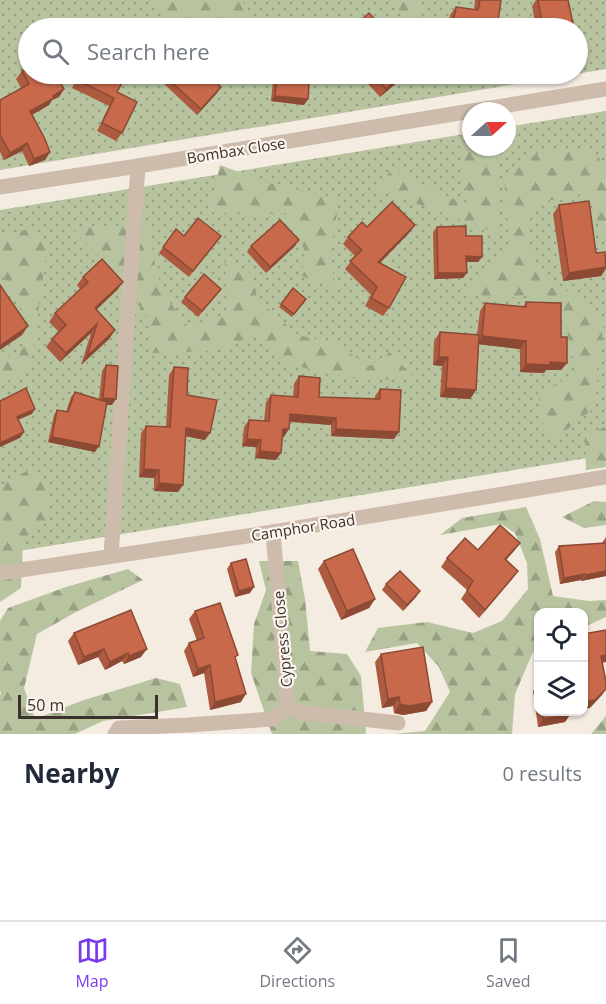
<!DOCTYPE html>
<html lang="en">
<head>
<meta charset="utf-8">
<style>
	:root { --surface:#fff; --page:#f6f6f7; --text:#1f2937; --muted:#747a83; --line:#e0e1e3; --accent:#7c3aed }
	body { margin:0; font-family:"Open Sans",sans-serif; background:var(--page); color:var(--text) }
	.controls { position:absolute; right:18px; bottom:18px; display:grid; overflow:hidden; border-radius:12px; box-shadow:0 2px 4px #0004 }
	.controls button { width:54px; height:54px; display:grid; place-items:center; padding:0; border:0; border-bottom:2px solid var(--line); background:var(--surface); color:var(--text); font:30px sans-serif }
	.compass { position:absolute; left:462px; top:102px; width:54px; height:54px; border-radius:50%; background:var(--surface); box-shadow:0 2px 4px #0004; rotate:69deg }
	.scale { position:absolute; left:18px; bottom:15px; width:140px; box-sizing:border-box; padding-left:6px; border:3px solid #3b302b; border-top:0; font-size:16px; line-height:21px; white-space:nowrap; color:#3b302b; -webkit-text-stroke:4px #fbf5ee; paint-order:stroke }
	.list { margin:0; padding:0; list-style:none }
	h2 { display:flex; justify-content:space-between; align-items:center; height:78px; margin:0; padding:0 24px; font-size:26px }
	h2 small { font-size:20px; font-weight:400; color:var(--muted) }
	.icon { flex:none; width:33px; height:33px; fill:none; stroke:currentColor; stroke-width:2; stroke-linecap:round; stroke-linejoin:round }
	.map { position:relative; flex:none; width:606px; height:734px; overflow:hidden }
	.search { position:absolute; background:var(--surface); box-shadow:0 2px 4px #0004; left:18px; right:18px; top:18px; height:66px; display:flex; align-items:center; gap:15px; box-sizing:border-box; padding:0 21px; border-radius:33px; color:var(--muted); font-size:22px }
	.sheet { height:186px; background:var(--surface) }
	nav { display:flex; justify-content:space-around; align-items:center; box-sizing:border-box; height:84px; border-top:2px solid var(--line); background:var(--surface); font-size:16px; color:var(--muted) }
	nav a { display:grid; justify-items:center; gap:3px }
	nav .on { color:var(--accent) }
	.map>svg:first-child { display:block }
	.grass { fill:url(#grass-dots); fill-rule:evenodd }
	.forest { fill:url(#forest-firs) }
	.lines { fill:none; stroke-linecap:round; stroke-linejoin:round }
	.street { stroke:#cdbbac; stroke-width:15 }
	.wall { fill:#ac5a40 }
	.shaded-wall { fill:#8c4a34 }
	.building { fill:#c8694b; stroke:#8c4a34; stroke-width:1.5 }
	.labels { text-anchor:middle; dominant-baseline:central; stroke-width:4.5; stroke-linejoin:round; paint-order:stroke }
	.street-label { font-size:15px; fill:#3b302b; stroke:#fbf5ee }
</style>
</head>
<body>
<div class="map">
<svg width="606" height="734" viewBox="0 0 606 734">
	<defs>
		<pattern id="grass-dots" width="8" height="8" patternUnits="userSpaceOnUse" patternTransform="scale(1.5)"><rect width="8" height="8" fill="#b8c4a0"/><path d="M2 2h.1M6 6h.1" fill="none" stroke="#97a083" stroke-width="1.8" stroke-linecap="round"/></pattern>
		<pattern id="forest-firs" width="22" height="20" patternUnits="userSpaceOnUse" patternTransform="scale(1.5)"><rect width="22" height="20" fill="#b8c4a0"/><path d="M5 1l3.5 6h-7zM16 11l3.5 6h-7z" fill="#97a083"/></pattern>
	</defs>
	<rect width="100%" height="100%" fill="#f4ebe1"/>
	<!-- grass -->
	<g class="grass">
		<path d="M 0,0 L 606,0 L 606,69 L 0,170 ZM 28,28 L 578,28 L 578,74 L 28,74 Z"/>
		<polygon points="606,111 606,455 0,554 0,210 471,133 471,147 507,147 507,127"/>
	</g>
	<!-- forest -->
	<g class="forest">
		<polygon points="150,0 242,0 257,28 183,28"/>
		<polygon points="389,0 420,0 419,24 390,3"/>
		<polygon points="459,147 496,151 497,233 377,189 393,167 438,193 473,206 465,185"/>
		<polygon points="540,151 592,151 606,166 606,242 603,238 587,193 542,202 524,228 536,267 604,319 594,408 555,439 544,433 538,393 577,373 560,303 524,295 497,300 467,291 510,249 504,179"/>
		<polygon points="220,165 269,183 339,199 331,252 335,288 302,276 304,249 286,213 250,215 209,212"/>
		<polygon points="149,225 155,266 164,294 188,327 227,315 225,257 253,275 257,299 298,335 335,344 370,366 390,352 415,379 360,380 312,370 279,360 254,336 213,351 150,353 149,318 101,258 71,227"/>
		<polygon points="29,229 47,249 30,372 0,383 0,361 4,360 24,346 26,317 0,271 0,236"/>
		<polygon points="606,426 606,467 586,470 585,437"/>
		<polygon points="32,468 50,488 47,520 23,539 21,588 0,602 0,486"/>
		<polygon points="594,501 606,502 606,525 584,528 562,517"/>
		<polygon points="526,507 540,539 553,596 589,601 606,600 606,617 584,627 584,612 538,612 538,649 533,652 515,694 512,734 393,734 425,731 450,692 439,667 417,643 365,652 378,628 427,622 473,633 502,621 528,589 527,563 515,533 501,524 440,535 462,518"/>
		<polygon points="259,561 298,561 305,599 310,651 347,654 361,676 366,734 272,734 251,673 254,624 266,590"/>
		<polygon points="128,569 143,580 76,612 37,634 24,688 35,719 81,701 156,678 180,684 187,707 103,721 75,734 0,734 0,695 1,694 0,690 0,621 8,608 66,587"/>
		<polygon points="606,716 606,734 591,734"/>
	</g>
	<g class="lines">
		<!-- street -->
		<g class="street">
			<polyline points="473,111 606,89"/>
			<polyline points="0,187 138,166 471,111"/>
			<polyline points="273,532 287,701 291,708 298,712 398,723"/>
			<polyline points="111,556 138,166"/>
			<polyline points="0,573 273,532 606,477"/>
			<polyline points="115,734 119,728 188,725 273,719 289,705"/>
		</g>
	</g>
	<!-- wall -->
	<g class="wall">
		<polygon points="475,0 501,0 497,28 448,28 450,15 456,7 474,10"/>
		<polygon points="536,0 568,0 574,28 536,28 532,6"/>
		<polygon points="22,71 64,89 59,97 52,100 49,105 32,115 50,152 45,160 29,166 22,151 4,160 0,152 0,100 21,88 16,79"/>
		<polygon points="79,74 127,74 117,92 122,133 116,141 97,131 109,106 72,88"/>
		<polygon points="286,74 312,74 309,84 308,99 304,105 271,101 273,81 277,75 285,75"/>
		<polygon points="365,74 407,74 380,97 368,84 371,80"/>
		<polygon points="167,78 217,93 197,115 163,83"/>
		<polygon points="559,205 596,253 606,260 606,269 601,276 563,281 553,214"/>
		<polygon points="367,227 409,233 380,263 389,308 383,316 365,306 371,295 345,269 355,256 343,244 348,237"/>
		<polygon points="437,227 466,236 482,257 478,262 466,262 463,278 434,279 433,232"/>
		<polygon points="176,229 184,236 221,236 189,277 159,253"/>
		<polygon points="251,246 295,246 266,273 247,252"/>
		<polygon points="83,277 123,282 117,290 96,310 115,330 109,339 81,365 91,333 60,362 46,347 52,339 59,332 49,322 55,313 80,289 77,285"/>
		<polygon points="293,288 306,299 292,317 279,307"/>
		<polygon points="217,295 198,317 181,302 185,297"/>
		<polygon points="526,302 561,337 567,363 561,370 546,370 544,373 520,372 520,349 479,344 476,390 470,399 440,397 442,366 433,365 434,341 440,332 477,335 480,311 485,303 523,307"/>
		<polygon points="106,365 112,405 107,405 95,452 48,442 54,415 57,410 66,412 71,397 75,392 99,400 102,371"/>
		<polygon points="174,367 187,395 205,440 185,436 178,492 154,491 154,478 139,477 141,433 146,426 166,426 169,375"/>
		<polygon points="299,376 319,397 375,399 375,396 380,389 394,439 331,436 331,425 290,422 284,437 282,436 276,460 255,458 256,447 242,446 244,427 249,420 264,421 266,402 271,395 293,397 294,384"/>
		<polygon points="606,537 606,576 581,581 581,580 560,584 555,552 559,546 602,543"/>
		<polygon points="520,543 506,560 512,579 479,618 461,599 467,590 441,567 447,558 478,550"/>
		<polygon points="324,561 375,599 369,608 341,620 318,569"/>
		<polygon points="231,563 250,593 235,597 227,569"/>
		<polygon points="386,584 420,591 416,597 403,611 382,590"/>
		<polygon points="195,611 235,659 241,702 210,710 204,673 193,677 184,651 189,643 197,641 189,619"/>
		<polygon points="74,633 141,657 124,664 122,661 105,670 98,657 78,665 68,641"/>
		<polygon points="381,654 432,702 426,711 403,715 394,713 393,706 382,708 375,662"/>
		<polygon points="538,684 538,711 578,711 569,716 565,722 538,727 533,691"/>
	</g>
	<!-- shaded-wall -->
	<g class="shaded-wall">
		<polygon points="403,74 407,74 380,97 386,89"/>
		<polygon points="453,74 488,74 485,78"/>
		<polygon points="221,87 217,93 197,115 201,109"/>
		<polygon points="64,89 59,97 52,100 49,105 24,119 30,111"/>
		<polygon points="275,96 308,99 304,105 271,101"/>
		<polygon points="27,143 22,151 4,160 10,153"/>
		<polygon points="50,152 45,160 29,166 34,159"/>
		<polygon points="415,225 409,233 373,270 378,262"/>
		<polygon points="299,240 295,246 266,273 270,267"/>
		<polygon points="466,256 482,257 478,262 463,262"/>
		<polygon points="606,267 601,276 563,281 569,273"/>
		<polygon points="438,273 467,273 463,278 434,279"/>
		<polygon points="123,282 117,290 89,317 95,308"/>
		<polygon points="97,324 91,333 60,362 66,353"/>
		<polygon points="28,326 22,335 0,350 0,346"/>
		<polygon points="115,330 109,339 81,365 87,356"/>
		<polygon points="482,336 526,341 520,349 476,344"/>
		<polygon points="439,357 448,357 442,366 433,365"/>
		<polygon points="550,362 567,363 561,370 546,370 544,373 520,372 526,364"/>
		<polygon points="446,388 476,390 470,399 440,397"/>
		<polygon points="103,398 116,399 112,405 99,404"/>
		<polygon points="35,409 32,414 13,422 17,417"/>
		<polygon points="290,414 336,418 331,425 285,421"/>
		<polygon points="186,428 210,433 205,440 180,435"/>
		<polygon points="283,429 289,429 284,437 278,436"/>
		<polygon points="336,429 399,432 394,439 331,436"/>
		<polygon points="24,432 20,438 0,447 0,443"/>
		<polygon points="52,437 99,446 95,452 48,442"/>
		<polygon points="247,439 261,440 256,447 242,446"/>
		<polygon points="260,451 281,453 276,460 255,458"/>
		<polygon points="144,469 159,470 154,478 139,477"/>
		<polygon points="159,483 183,485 178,492 154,491"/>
		<polygon points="520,543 514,551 499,568 505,559"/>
		<polygon points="518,571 512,579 479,618 485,610"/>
		<polygon points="606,571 606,576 581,581 586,575"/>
		<polygon points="585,574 581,580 560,584 564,578"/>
		<polygon points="254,587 250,593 235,597 239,591"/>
		<polygon points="420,591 416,597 403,611 407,605"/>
		<polygon points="375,599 369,608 341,620 347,611"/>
		<polygon points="104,649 98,657 78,665 84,657"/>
		<polygon points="147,649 141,657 124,664 129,656"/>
		<polygon points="128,653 122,661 105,670 110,662"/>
		<polygon points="606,655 606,662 596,664 601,656"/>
		<polygon points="210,665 204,673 193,677 198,669"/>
		<polygon points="606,689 602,695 590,708 584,709 584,704"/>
		<polygon points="246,694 241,702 210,710 215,702"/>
		<polygon points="399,697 393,706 382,708 388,699"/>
		<polygon points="432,702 426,711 403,715 394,713 400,704"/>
		<polygon points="569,711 578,711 569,716 565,722 538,727 543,719"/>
	</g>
	<!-- building -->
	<g class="building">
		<polygon points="480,0 501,0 497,28 452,28 456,7 478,10"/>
		<polygon points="538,0 568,0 574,28 543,28"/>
		<polygon points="369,13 383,28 352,28"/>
		<polygon points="116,21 131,28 112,28"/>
		<polygon points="288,21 318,28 286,28"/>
		<polygon points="28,68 28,74 55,74 64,89 53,96 54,98 30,111 44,137 50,152 34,159 27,143 10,153 0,135 0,100 29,84 22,71"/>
		<polygon points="80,74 127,74 117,92 137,102 122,133 102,123 114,98 77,80"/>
		<polygon points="171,74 207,74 221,87 201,109 167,78"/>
		<polygon points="288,74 312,74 309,84 308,99 275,96 277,75 288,76"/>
		<polygon points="376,74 403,74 386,89 374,75"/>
		<polygon points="589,201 596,253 605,252 606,267 569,273 559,205"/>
		<polygon points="392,202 415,225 378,262 406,277 389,308 371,298 377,287 350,261 362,250 348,237 362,222 367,227"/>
		<polygon points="198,218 221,236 193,271 163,247 176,229 184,236"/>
		<polygon points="280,220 299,240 270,267 251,246"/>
		<polygon points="466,226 466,236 482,236 482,257 466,256 467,273 438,273 437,227"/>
		<polygon points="102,259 123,282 95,308 115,330 87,356 97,324 66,353 52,339 66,325 55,313 88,282 83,277"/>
		<polygon points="204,274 221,289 202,311 185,297"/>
		<polygon points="0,285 28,326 0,346"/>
		<polygon points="293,288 306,299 294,314 281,304"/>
		<polygon points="526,302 561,303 561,337 567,337 567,363 550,362 550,365 526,364 526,341 482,336 485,303 526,307"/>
		<polygon points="440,332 479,335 476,390 446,388 448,357 439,357"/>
		<polygon points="106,365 118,366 116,399 103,398"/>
		<polygon points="174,367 188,368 187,395 217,400 210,433 186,428 183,485 159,483 159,470 144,469 146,426 170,427"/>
		<polygon points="299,376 320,378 319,397 380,399 380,389 401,390 399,432 336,429 336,418 290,414 289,429 283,429 281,453 260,451 261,440 247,439 249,420 269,421 271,395 298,397"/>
		<polygon points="26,388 35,409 17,417 24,432 0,443 0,401"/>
		<polygon points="75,392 107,402 99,446 52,437 57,410 68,412"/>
		<polygon points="500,525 520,543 505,559 518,571 485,610 467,591 473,581 447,558 465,538 478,550"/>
		<polygon points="606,543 606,571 586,575 585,574 564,578 559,546"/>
		<polygon points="353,549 375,599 347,611 324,561"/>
		<polygon points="246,559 254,587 239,591 231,563"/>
		<polygon points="400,571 420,591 407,605 386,584"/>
		<polygon points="220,603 238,655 235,657 246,694 215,702 210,665 198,669 189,643 204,638 195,611"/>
		<polygon points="131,610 147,649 129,656 128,653 110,662 104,649 84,657 74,633"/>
		<polygon points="606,630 606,655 601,656 606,682 606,689 595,700 588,701 584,704 584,634"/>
		<polygon points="423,647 432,702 409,706 400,704 399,697 388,699 381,654"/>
		<polygon points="542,711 569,711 570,715 543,719"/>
	</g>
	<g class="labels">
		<!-- street labels -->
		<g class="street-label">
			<text transform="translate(236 150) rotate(-9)">Bombax Close</text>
			<text transform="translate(303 527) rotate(-9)">Camphor Road</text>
			<text transform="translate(282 639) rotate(-95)">Cypress Close</text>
		</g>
	</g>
</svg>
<div class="controls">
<button><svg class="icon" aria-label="locate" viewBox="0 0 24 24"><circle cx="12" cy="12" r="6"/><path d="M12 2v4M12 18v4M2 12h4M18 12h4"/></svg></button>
<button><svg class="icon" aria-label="layers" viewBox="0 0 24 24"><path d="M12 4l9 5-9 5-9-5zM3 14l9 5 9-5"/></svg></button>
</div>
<svg class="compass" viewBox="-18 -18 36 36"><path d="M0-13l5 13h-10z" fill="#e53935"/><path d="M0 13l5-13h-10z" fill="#747a83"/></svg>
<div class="scale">50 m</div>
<div class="search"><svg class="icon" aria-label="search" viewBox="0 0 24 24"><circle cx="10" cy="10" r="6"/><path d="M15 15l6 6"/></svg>Search here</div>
</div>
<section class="sheet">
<h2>Nearby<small>0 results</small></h2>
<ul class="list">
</ul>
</section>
<nav>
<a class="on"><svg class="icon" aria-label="map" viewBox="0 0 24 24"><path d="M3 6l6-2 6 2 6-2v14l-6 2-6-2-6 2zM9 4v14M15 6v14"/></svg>Map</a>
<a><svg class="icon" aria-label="directions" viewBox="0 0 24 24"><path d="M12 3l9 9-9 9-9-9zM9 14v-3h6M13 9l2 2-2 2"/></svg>Directions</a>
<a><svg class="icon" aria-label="saved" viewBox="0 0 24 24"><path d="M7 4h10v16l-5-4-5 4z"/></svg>Saved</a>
</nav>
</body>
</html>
